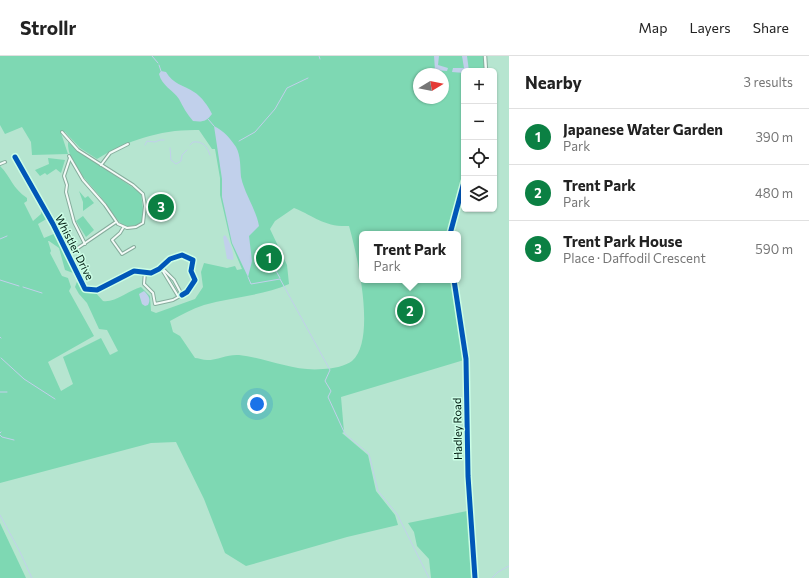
<!DOCTYPE html>
<html lang="en">
<head>
<meta charset="utf-8">
<style>
	:root { --surface:#fff; --page:#f2f2f2; --text:#222; --muted:#767676; --line:#e0e0e0; --accent:#0b8043 }
	body { margin:0; font-family:Commissioner,sans-serif; background:var(--page); color:var(--text) }
	.controls { position:absolute; right:12px; top:12px; display:grid; overflow:hidden; border-radius:6px; box-shadow:0 1px 3px #0004 }
	.controls button { width:36px; height:36px; display:grid; place-items:center; padding:0; border:0; border-bottom:1px solid var(--line); background:var(--surface); color:var(--text); font:20px sans-serif }
	.compass { position:absolute; left:413px; top:12px; width:36px; height:36px; border-radius:50%; background:var(--surface); box-shadow:0 1px 3px #0004; rotate:80deg }
	.you { position:absolute; left:257px; top:348px; width:14px; height:14px; margin:-10px; border:3px solid #fff; border-radius:50%; background:#1a73e8; box-shadow:0 0 0 6px #1a73e833 }
	.badge { display:grid; place-items:center; width:26px; height:26px; border-radius:50%; background:var(--accent); color:#fff; font-size:13px; font-weight:700 }
	.pin { position:absolute; translate:-50% -50%; border:2px solid #fff; box-shadow:0 1px 4px #0006 }
	.popup { position:absolute; left:359px; top:175px; width:102px; height:52px; box-sizing:border-box; display:grid; place-content:center; border-radius:6px; background:var(--surface); filter:drop-shadow(0 1px 3px #0005); font-size:13px; white-space:nowrap; color:var(--muted) }
	.popup b { font-size:15px; color:var(--text) }
	.popup::after { content:''; position:absolute; left:50%; top:100%; margin-left:-8px; border:8px solid transparent; border-top-color:var(--surface) }
	.list { margin:0; padding:0; list-style:none }
	h2 { display:flex; justify-content:space-between; align-items:center; height:52px; margin:0; padding:0 16px; font-size:17px }
	h2 small { font-size:13px; font-weight:400; color:var(--muted) }
	.list li { display:grid; grid-template-columns:26px 1fr auto; gap:12px; align-items:center; box-sizing:border-box; height:56px; padding:0 16px; border-top:1px solid var(--line) }
	.list b { display:block; font-size:15px; white-space:nowrap }
	.list p { margin:0; font-size:13px; white-space:nowrap; color:var(--muted) }
	.list em { font-size:13px; font-style:normal; color:var(--muted) }
	.icon { flex:none; width:22px; height:22px; fill:none; stroke:currentColor; stroke-width:2; stroke-linecap:round; stroke-linejoin:round }
	.map { position:relative; flex:none; width:509px; height:522px; overflow:hidden }
	header { display:flex; align-items:center; gap:24px; box-sizing:border-box; height:56px; padding:0 20px; background:var(--surface); border-bottom:1px solid var(--line) }
	header strong { font-size:19px }
	nav { display:flex; gap:22px; margin-inline-start:auto; font-size:14px }
	main { display:flex }
	aside { flex:1; background:var(--surface) }
	.map>svg:first-child { display:block }
	.green { fill:#7ed8b3; fill-rule:evenodd }
	.water { fill:#c1d0eb }
	.lines { fill:none; stroke-linecap:round; stroke-linejoin:round }
	.stream { stroke:#c1d0eb; stroke-width:1 }
	.minor-casing { stroke:#87ad9d; stroke-width:4 }
	.tertiary-casing { stroke:#87ad9d; stroke-width:4.5 }
	.minor { stroke:#f4fbf8; stroke-width:2 }
	.tertiary { stroke:#f4fbf8; stroke-width:2.5 }
	.cycleway-casing { stroke:#ccfee6; stroke-width:8 }
	.cycleway { stroke:#0057b8; stroke-width:5 }
	.labels { text-anchor:middle; dominant-baseline:central; stroke-width:3; stroke-linejoin:round; paint-order:stroke }
	.street-label { font-size:11px; fill:#011c11; stroke:#ccfee6 }
</style>
</head>
<body>
<header>
<strong>Strollr</strong>
<nav><a>Map</a><a>Layers</a><a>Share</a></nav>
</header>
<main>
<div class="map">
<svg width="509" height="522" viewBox="0 0 509 522">
	<rect width="100%" height="100%" fill="#b6e5d0"/>
	<!-- green -->
	<g class="green">
		<path d="M 0,0 L 483,0 L 485,15 L 464,15 L 464,121 L 448,178 L 362,178 L 362,224 L 452,224 L 464,304 L 341,341 L 344,376 L 342,377 L 368,399 L 376,435 L 395,459 L 398,469 L 347,481 L 246,510 L 225,497 L 204,443 L 176,386 L 151,387 L 0,427 L 0,110 C 11,121 12,132 27,142 L 27,145 L 24,147 L 33,165 L 41,158 L 42,154 L 48,162 L 38,168 L 44,182 L 56,177 L 58,180 L 76,218 L 65,214 L 59,192 L 49,185 L 48,185 L 51,195 L 50,197 L 62,220 L 68,222 L 71,231 L 69,235 L 94,280 L 48,306 L 61,335 L 73,328 L 63,301 L 101,282 L 110,299 L 118,295 L 107,274 L 99,273 L 87,247 L 79,238 L 75,231 L 78,223 L 84,234 L 95,236 L 103,245 C 115,247 129,234 141,231 L 150,240 L 151,255 L 156,257 L 195,243 L 203,231 L 201,216 L 204,207 L 227,212 L 235,210 L 237,214 L 242,213 L 231,187 L 220,139 L 220,122 L 215,93 L 212,93 L 199,74 C 162,73 128,84 97,103 L 80,92 L 65,76 L 61,77 L 68,98 L 32,99 L 31,86 L 22,71 L 5,78 L 0,69 ZM 419,18 L 443,18 L 443,42 L 419,42 ZM 294,152 C 316,161 324,171 349,170 C 357,198 377,284 352,305 C 346,310 331,313 323,313 C 294,316 267,302 239,299 C 228,298 218,304 207,304 C 203,304 198,302 195,302 L 180,280 L 173,276 L 170,265 C 181,259 192,253 204,249 C 232,241 262,240 289,228 L 287,209 L 270,173 L 275,165 Z"/>
		<path d="M 68,86 L 78,95 L 141,137 L 144,163 C 138,171 131,170 123,170 C 116,162 110,154 104,145 C 92,129 67,109 68,86 Z"/>
		<polygon points="48,102 65,104 61,117 56,113 47,119 45,117 40,120 35,114 49,108"/>
		<polygon points="79,135 85,142 88,140 94,147 83,155 83,146"/>
		<polygon points="83,160 94,174 86,181 76,165"/>
		<polygon points="467,455 472,522 431,522 429,503 417,490 414,476 408,467"/>
		<polygon points="0,467 26,522 0,522"/>
	</g>
	<!-- water -->
	<g class="water">
		<polygon points="434,0 439,0 438,9 448,12 447,15 435,14"/>
		<polygon points="462,0 467,0 469,15 464,15 464,17 452,16 453,12 464,12"/>
		<path d="M 161,15 L 166,16 C 173,28 183,29 194,36 C 201,40 209,51 212,58 C 206,66 202,66 193,65 C 187,58 183,51 179,43 C 173,34 162,30 159,18 Z"/>
		<path d="M 214,70 C 224,75 230,82 236,91 C 241,100 240,112 241,121 C 245,139 256,153 259,170 L 249,180 L 252,205 L 248,221 L 232,187 L 222,141 L 222,123 Z"/>
		<path d="M 225,179 C 229,183 235,199 233,204 L 227,203 L 223,181 Z"/>
		<path d="M 144,235 C 149,240 151,243 148,249 L 145,250 L 142,248 L 139,238 Z"/>
	</g>
	<g class="lines">
		<!-- stream -->
		<g class="stream">
			<polyline points="152,0 158,7"/>
			<polyline points="319,0 320,3"/>
			<polyline points="159,9 161,15"/>
			<polyline points="208,63 214,70"/>
			<polyline points="239,85 255,76 275,53 287,32 308,22"/>
			<polyline points="145,89 147,85 155,86 160,84 164,84"/>
			<path d="M 190,89 L 193,86 C 203,85 207,90 210,99"/>
			<polyline points="170,92 171,104 176,108 181,105 182,99 187,94"/>
			<polyline points="0,183 7,180"/>
			<polyline points="271,206 280,222"/>
			<polyline points="248,221 251,228 280,223 330,314 325,325 331,335 328,341 345,378 369,398 378,435 397,458 429,522"/>
			<polyline points="0,224 19,230"/>
			<polyline points="23,231 42,237"/>
			<polyline points="0,281 1,282"/>
			<polyline points="1,302 24,323 55,343"/>
			<polyline points="0,336 7,336"/>
			<polyline points="0,377 1,376"/>
			<polyline points="0,379 2,381 14,384"/>
			<polyline points="0,459 20,496 32,522"/>
			<polyline points="492,522 498,516 509,510"/>
		</g>
		<!-- minor casing -->
		<g class="minor-casing">
			<g id="minor">
				<polyline points="62,76 78,94 133,129 143,138 145,150 143,167 136,171 127,172 118,168 105,149 83,124 69,100"/>
				<polyline points="15,101 53,168 85,233 97,234 134,215 151,217 159,213 170,203 182,199 193,204 191,215 195,224 187,236 182,239"/>
				<polyline points="70,102 64,120 67,129 66,136 74,166 85,188"/>
				<polyline points="0,108 5,106"/>
				<polyline points="101,109 110,97 128,88"/>
				<polyline points="123,172 120,177 112,184 122,198 134,191"/>
				<polyline points="69,198 116,166"/>
				<polyline points="161,212 178,240"/>
				<polyline points="145,216 144,228 153,237 155,248 173,244 182,239 174,224 161,211"/>
			</g>
		</g>
		<!-- tertiary casing -->
		<g class="tertiary-casing">
			<g id="tertiary">
				<polyline points="485,0 486,15"/>
				<polyline points="450,178 464,126"/>
				<polyline points="454,224 466,303 468,420 475,522"/>
			</g>
		</g>
		<!-- minor -->
		<use href="#minor" class="minor"/>
		<!-- tertiary -->
		<use href="#tertiary" class="tertiary"/>
		<!-- cycleway casing -->
		<g class="cycleway-casing">
			<g id="cycleway">
				<polyline points="15,101 53,168 85,233 97,234 134,215 151,217 159,213 170,203 182,199 193,204 191,215 195,224 187,236 182,239"/>
				<polyline points="450,178 464,126"/>
				<polyline points="454,224 466,303 468,420 475,522"/>
			</g>
		</g>
		<!-- cycleway -->
		<use href="#cycleway" class="cycleway"/>
	</g>
	<g class="labels">
		<!-- street labels -->
		<g class="street-label">
			<text transform="translate(75 191) rotate(63)">Whistler Drive</text>
			<text transform="translate(457 373) rotate(-91)">Hadley Road</text>
		</g>
	</g>
</svg>
<div class="controls">
<button>+</button>
<button>−</button>
<button><svg class="icon" aria-label="locate" viewBox="0 0 24 24"><circle cx="12" cy="12" r="6"/><path d="M12 2v4M12 18v4M2 12h4M18 12h4"/></svg></button>
<button><svg class="icon" aria-label="layers" viewBox="0 0 24 24"><path d="M12 4l9 5-9 5-9-5zM3 14l9 5 9-5"/></svg></button>
</div>
<svg class="compass" viewBox="-18 -18 36 36"><path d="M0-13l5 13h-10z" fill="#e53935"/><path d="M0 13l5-13h-10z" fill="#767676"/></svg>
<div class="you"></div>
<div class="pin badge" style="left:269px;top:202px">1</div>
<div class="pin badge" style="left:410px;top:255px">2</div>
<div class="popup"><b>Trent Park</b>Park</div>
<div class="pin badge" style="left:161px;top:151px">3</div>
</div>
<aside>
<h2>Nearby<small>3 results</small></h2>
<ul class="list">
<li><span class="badge">1</span><div><b>Japanese Water Garden</b><p>Park</p></div><em>390 m</em></li>
<li><span class="badge">2</span><div><b>Trent Park</b><p>Park</p></div><em>480 m</em></li>
<li><span class="badge">3</span><div><b>Trent Park House</b><p>Place · Daffodil Crescent</p></div><em>590 m</em></li>
</ul>
</aside>
</main>
</body>
</html>
